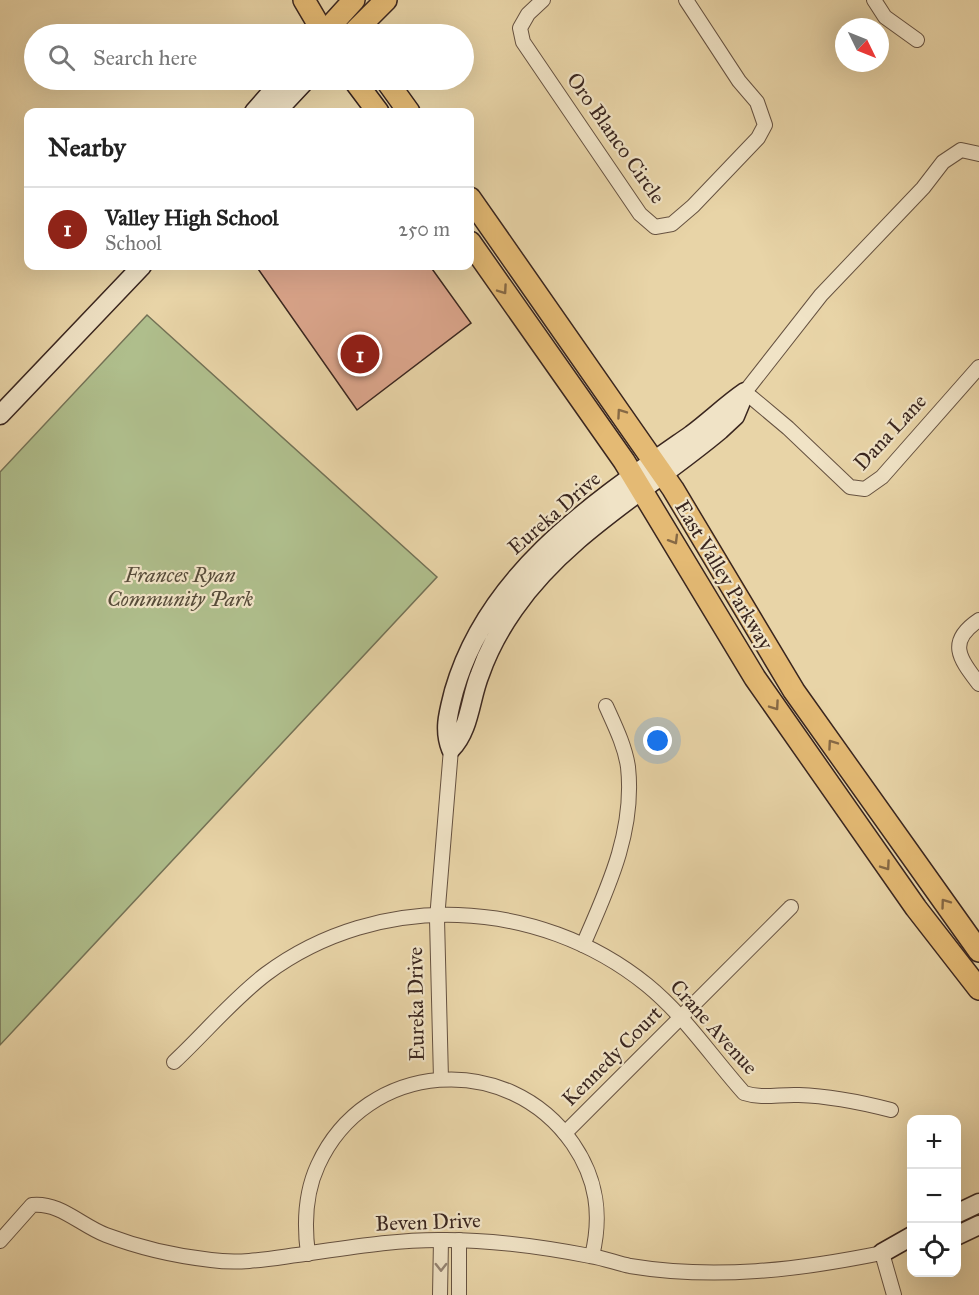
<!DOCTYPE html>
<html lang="en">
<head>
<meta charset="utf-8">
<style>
	:root { --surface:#fff; --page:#f2f2f2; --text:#222; --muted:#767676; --line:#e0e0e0; --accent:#8f2418 }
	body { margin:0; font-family:"IM FELL Great Primer",serif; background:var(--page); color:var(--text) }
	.controls { position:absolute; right:18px; bottom:18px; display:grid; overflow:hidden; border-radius:12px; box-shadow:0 6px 24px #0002 }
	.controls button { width:54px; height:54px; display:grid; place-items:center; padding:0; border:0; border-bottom:2px solid var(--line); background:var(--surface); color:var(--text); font:30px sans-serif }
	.compass { position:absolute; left:835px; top:18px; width:54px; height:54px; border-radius:50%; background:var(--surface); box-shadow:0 6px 24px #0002; rotate:133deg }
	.you { position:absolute; left:658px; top:741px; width:21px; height:21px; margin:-15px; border:4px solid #fff; border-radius:50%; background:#1a73e8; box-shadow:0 0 0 9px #1a73e833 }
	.badge { display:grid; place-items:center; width:39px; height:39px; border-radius:50%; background:var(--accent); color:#fff; font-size:20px; font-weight:700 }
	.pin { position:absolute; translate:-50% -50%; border:3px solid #fff; box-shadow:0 2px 6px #0006 }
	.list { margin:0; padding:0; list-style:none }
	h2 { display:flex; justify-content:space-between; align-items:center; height:78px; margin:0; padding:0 24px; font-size:26px }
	h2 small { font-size:20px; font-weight:400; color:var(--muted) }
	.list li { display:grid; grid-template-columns:39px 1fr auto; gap:18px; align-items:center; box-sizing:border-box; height:84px; padding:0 24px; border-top:2px solid var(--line) }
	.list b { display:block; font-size:22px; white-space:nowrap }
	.list p { margin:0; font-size:20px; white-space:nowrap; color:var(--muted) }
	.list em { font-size:20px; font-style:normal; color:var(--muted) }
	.icon { flex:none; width:33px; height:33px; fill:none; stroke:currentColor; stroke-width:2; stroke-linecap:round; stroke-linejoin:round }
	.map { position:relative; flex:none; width:979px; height:1295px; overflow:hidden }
	.search { position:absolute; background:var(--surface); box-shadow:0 6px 24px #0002; left:24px; top:24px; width:450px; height:66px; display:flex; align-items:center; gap:15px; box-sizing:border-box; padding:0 21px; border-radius:33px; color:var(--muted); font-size:22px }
	.panel { position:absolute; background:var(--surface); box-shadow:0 6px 24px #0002; left:24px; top:108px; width:450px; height:162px; border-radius:12px }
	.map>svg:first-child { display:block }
	.green { fill:#afbe8c; stroke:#747256; stroke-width:1.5 }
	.building { fill:#dca68d; stroke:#3a261f; stroke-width:1.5 }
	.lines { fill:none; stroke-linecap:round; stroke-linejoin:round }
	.street-casing { stroke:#665241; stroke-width:16 }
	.secondary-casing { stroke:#3a261f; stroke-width:21 }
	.primary-casing { stroke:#3a261f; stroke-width:24 }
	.street { stroke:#f0e3c6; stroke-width:14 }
	.secondary { stroke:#f0e3c6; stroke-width:18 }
	.primary { stroke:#e4ba74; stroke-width:21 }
	.oneway { stroke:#866945 }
	.oneway2 { stroke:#958472 }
	.labels { text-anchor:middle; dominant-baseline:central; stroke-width:4.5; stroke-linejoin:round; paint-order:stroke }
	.street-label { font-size:21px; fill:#3a261f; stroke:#f0e3c6 }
	.park-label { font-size:21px; font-style:italic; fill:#574c3a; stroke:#f0e3c6 }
</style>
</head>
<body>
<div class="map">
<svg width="979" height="1295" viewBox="0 0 979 1295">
	<rect width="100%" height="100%" fill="#e8d4a7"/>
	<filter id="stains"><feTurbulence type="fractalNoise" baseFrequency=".00333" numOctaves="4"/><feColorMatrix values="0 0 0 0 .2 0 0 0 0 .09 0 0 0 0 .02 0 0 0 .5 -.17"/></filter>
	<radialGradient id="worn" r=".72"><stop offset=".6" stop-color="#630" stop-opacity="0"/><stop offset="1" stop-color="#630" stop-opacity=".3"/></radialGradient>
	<!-- green -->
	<polygon class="green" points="147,315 437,577 0,1045 0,472"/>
	<!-- building -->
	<polygon class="building" points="256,266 430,266 471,323 357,410"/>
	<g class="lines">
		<!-- street casing -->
		<g class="street-casing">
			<g id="street">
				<polyline points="543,0 528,14 520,28 523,42 640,214 655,227 672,224 693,206 758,138 765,125 757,102 739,81 686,0"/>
				<polyline points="874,0 885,17 917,40"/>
				<polyline points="979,154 961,150 943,162 923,188 821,295 745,392 788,428 850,487 865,489 882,477 979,367"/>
				<path d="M 979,620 C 946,642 960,659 979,684"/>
				<path d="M 583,945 C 608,888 635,831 628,767 C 625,746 615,726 606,706"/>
				<path d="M 174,1062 C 205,1033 233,999 266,974 C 379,890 538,897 647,985 C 685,1016 711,1056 744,1093 C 762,1099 780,1094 799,1095 C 831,1096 860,1102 891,1110"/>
				<polyline points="441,1079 437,919 451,749"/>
				<polyline points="565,1133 791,907"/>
				<polyline points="459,1240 459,1295"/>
				<path d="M 0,1241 L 32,1205 C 60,1202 80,1225 106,1235 C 140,1248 175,1256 211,1260 C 241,1264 268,1259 297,1255 C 346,1248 397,1239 446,1240 C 494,1240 543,1247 590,1256 C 604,1258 616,1263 630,1266 C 715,1280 798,1270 882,1253 L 894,1295"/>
				<path d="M 308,1254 C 304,1224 305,1193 318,1165 C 366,1060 508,1050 573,1144 C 597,1179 602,1215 592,1256"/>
				<polyline points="440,1295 441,1240"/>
			</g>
		</g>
		<!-- secondary casing -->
		<g class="secondary-casing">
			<g id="secondary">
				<polyline points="254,112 282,80"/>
				<polyline points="276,112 306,80"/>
				<path d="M 745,392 L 735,416 L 720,430 C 651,488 566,534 514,609 C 500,629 488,651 480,674 C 470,698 470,730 451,749 C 443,729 449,711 454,691 C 488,572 595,502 691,435 C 710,421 726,405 745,392 Z"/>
				<polyline points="0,415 142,266"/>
				<polyline points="956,1214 979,1203"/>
				<polyline points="956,1236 979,1225"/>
				<polyline points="882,1253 912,1236"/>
			</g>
		</g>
		<!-- primary casing -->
		<g class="primary-casing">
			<g id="primary">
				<polyline points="304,0 324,34"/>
				<polyline points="323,34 354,0"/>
				<polyline points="352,34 386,0"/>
				<polyline points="354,80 378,112"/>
				<polyline points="386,80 409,112"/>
				<polyline points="470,198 673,489 794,691 979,951"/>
				<polyline points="470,242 624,461 755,678 916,908 979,989"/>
			</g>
		</g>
		<!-- street -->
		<use href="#street" class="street"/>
		<!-- secondary -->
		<use href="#secondary" class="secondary"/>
		<!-- primary -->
		<use href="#primary" class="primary"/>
	</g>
	<!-- one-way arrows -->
	<defs><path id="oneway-chevron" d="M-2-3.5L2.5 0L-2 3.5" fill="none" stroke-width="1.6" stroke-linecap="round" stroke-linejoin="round" transform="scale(1.5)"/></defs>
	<g class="oneway">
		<use href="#oneway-chevron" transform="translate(503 290) rotate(55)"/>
		<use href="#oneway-chevron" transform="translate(621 413) rotate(-125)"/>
		<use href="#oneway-chevron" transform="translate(674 540) rotate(59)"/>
		<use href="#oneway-chevron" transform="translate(775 706) rotate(55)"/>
		<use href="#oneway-chevron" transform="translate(832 744) rotate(-125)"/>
		<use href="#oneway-chevron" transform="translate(886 866) rotate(55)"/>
		<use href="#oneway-chevron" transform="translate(945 903) rotate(-126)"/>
	</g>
	<use class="oneway2" href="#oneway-chevron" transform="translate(441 1267) rotate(90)"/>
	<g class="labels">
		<!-- street labels -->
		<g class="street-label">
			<text transform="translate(616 138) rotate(55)">Oro Blanco Circle</text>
			<text transform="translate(890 432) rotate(-47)">Dana Lane</text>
			<text transform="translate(554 513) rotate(-41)">Eureka Drive</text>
			<text transform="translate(724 575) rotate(59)">East Valley Parkway</text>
			<text transform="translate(416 1004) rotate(-91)">Eureka Drive</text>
			<text transform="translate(714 1027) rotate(48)">Crane Avenue</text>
			<text transform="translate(612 1056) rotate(-45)">Kennedy Court</text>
			<text transform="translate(428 1222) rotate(-2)">Beven Drive</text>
		</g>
		<!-- park labels -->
		<g class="park-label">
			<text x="180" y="575">Frances Ryan<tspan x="180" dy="24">Community Park</tspan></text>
		</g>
	</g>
	<rect width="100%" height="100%" filter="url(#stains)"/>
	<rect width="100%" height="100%" fill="url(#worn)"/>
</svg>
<div class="controls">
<button>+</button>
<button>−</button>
<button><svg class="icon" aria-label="locate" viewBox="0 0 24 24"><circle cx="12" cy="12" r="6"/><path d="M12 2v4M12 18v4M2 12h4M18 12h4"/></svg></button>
</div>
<svg class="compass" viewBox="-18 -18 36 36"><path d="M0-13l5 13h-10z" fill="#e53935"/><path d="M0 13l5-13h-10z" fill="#767676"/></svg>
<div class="you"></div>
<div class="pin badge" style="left:360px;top:354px">1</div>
<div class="search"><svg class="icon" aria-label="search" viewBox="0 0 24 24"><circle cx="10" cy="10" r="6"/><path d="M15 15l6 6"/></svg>Search here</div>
<section class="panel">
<h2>Nearby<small></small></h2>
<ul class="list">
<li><span class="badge">1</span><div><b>Valley High School</b><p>School</p></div><em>250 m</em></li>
</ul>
</section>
</div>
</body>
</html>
